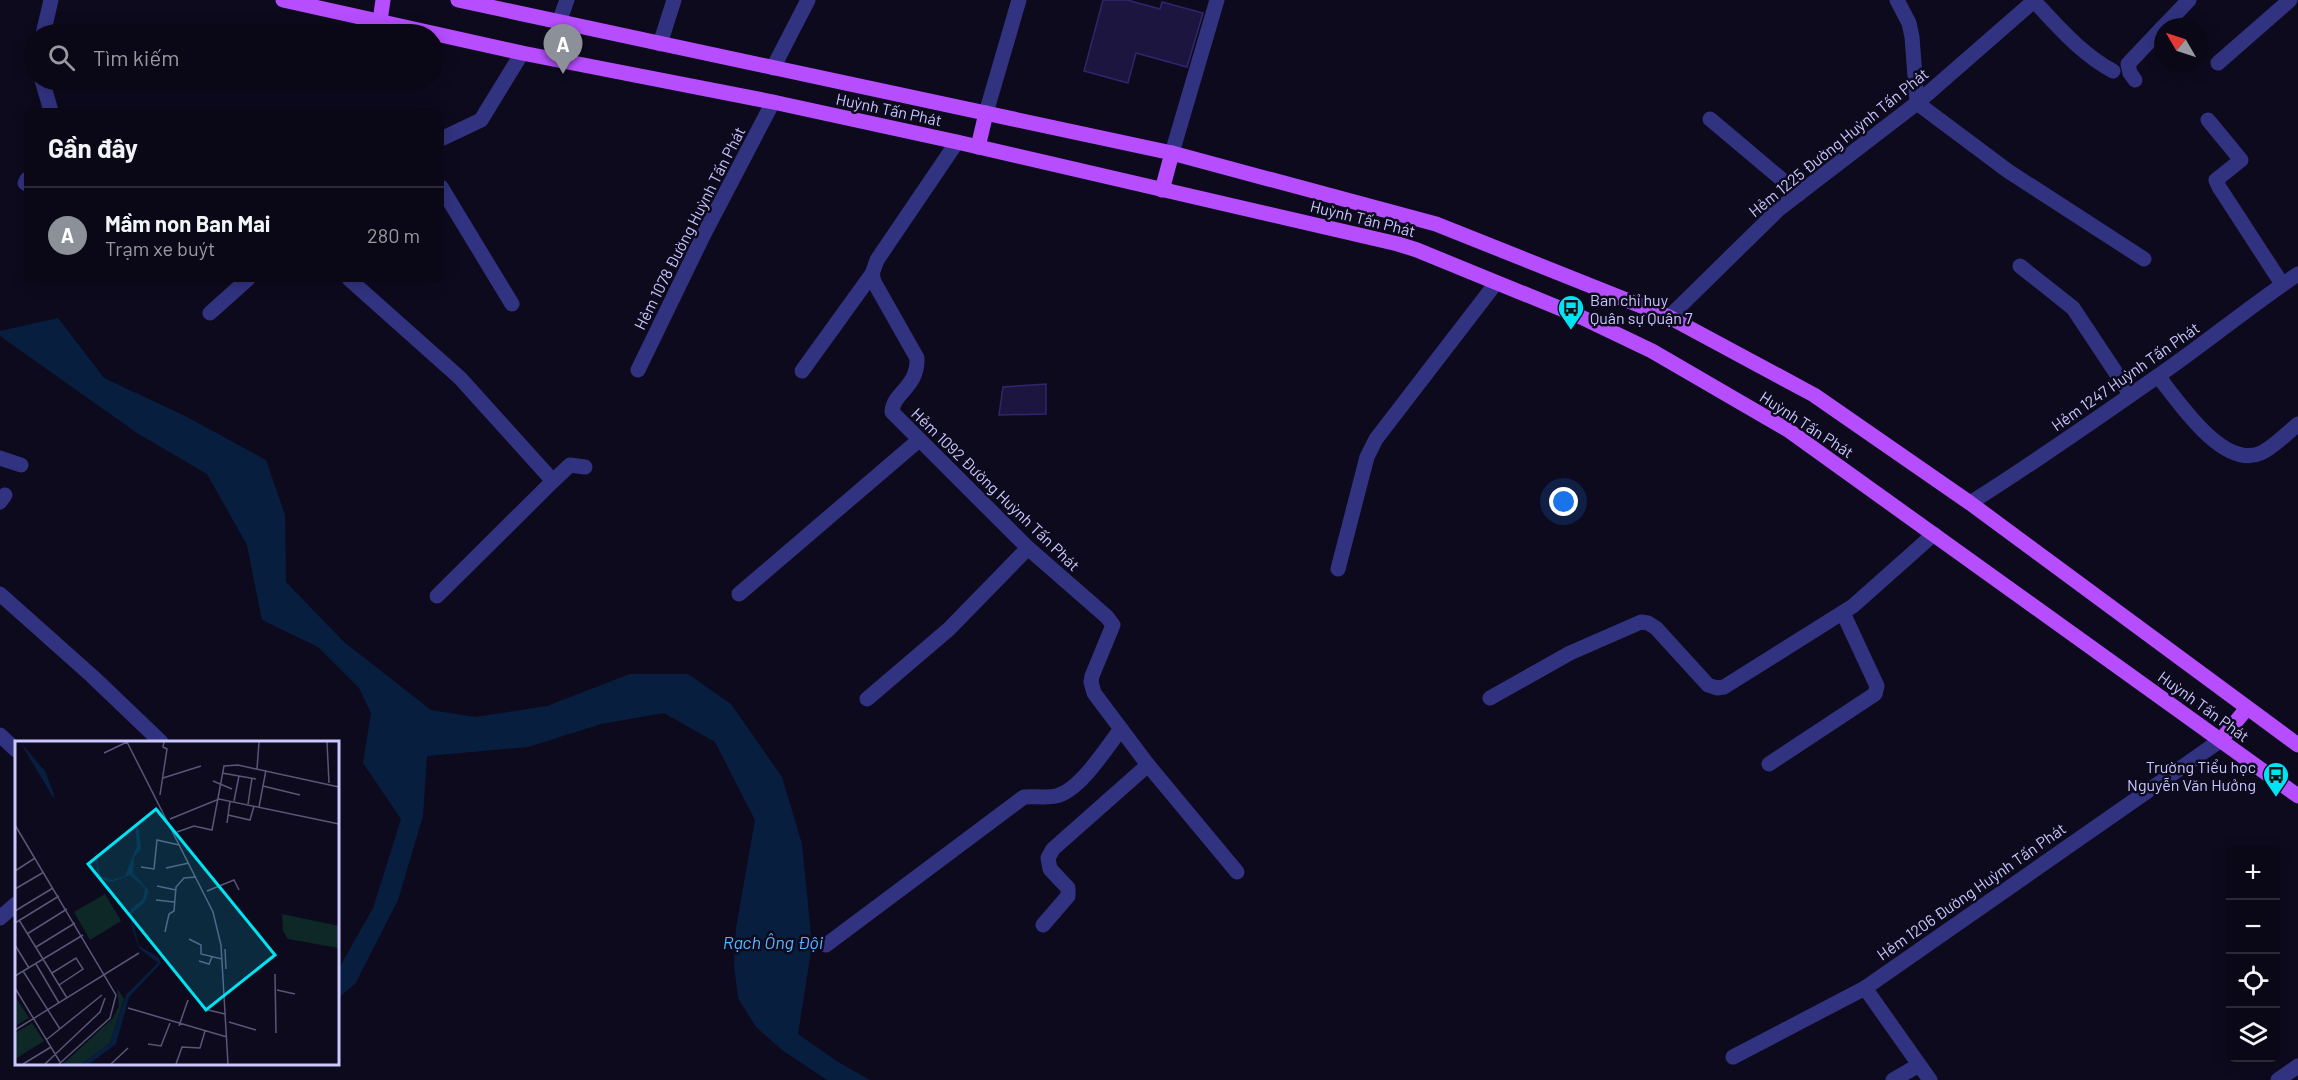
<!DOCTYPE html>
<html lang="vi">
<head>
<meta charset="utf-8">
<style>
	:root { --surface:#0a0816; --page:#181623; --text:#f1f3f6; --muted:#999aa1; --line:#2a2935; --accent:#8c9099 }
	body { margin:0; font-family:Barlow,sans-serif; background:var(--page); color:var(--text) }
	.controls { position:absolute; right:18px; bottom:18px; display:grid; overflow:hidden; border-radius:9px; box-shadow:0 3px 15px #0003 }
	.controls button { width:54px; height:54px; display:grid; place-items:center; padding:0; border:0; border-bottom:2px solid var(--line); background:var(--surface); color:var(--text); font:30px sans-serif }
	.compass { position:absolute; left:2154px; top:18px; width:54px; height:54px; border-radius:50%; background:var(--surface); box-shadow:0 3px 15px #0003; rotate:309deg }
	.you { position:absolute; left:1564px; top:502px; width:21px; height:21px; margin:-15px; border:4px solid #fff; border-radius:50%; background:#1a73e8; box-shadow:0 0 0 9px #1a73e833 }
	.badge { display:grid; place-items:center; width:39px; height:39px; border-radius:50%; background:var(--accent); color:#fff; font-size:20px; font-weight:700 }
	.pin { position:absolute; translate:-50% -50px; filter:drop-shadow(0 2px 3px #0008) }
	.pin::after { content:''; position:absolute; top:32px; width:21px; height:18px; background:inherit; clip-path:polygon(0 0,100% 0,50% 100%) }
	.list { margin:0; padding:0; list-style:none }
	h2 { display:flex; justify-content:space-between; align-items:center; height:78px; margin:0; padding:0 24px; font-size:26px }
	h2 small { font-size:20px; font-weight:400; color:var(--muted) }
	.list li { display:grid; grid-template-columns:39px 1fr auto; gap:18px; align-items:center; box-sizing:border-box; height:96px; padding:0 24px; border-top:2px solid var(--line) }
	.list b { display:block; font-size:22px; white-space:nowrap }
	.list p { margin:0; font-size:20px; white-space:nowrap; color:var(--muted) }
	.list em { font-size:20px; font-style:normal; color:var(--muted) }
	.icon { flex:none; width:33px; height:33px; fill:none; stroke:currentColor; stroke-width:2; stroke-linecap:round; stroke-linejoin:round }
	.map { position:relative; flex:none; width:2298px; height:1080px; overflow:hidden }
	.search { position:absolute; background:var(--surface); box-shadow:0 3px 15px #0003; left:24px; top:24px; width:420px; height:66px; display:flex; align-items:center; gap:15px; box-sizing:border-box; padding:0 21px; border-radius:33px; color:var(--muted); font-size:22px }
	.panel { position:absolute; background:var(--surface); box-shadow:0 3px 15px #0003; left:24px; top:108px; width:420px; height:174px; border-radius:9px }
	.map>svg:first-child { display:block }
	.water { fill:#081e3f }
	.building { fill:#1c1540; stroke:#31266d; stroke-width:1.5 }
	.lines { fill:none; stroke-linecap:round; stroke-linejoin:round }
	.minor { stroke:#323380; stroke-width:15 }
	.major { stroke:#b64eff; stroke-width:15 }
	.labels { text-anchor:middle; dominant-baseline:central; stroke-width:5; stroke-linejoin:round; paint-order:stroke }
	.street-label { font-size:16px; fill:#cbc7ff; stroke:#0d0a1e }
	.poi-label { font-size:16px; fill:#cbc7ff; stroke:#0d0a1e; text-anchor:start }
	.water-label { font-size:18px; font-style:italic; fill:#55b7ff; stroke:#0d0a1e }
	.inset-road { fill:none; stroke:#595678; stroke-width:1.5 }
	.view { fill:#00e3f2; fill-opacity:0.15; stroke:#00e3f2; stroke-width:3 }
	.inset-edge { fill:none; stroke:#cbc7ff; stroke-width:3 }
</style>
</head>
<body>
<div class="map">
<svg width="2298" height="1080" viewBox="0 0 2298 1080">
	<rect width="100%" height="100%" fill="#0d0a1e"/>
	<!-- water -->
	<polygon class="water" points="58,318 104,378 185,416 266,460 285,515 286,582 344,642 431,710 475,717 547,706 630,674 688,674 731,704 782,777 802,844 812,945 798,1034 838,1062 870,1080 827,1080 782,1050 756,1027 738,998 734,965 736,928 755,820 715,742 664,713 601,724 528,747 427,756 423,816 398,900 355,984 338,998 338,970 373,908 401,819 363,763 371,713 359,688 318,647 262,620 247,545 207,474 137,433 0,336 0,331"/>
	<!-- building -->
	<g class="building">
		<polygon points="1103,0 1127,0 1160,9 1162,2 1203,13 1187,67 1136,53 1128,83 1084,71"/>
		<polygon points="1046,384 1046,414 999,415 1003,387"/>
	</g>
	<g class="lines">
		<!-- minor -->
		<g class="minor">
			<polyline points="1897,0 1909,23 1912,37 1917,103 2008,171 2144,259"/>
			<path d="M 2034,1 C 2058,26 2081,54 2113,71"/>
			<polyline points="559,22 567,0"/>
			<polyline points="2163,27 2189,0"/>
			<polyline points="43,34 51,0"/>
			<polyline points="660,44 674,0"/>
			<polyline points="2218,63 2290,0"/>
			<polyline points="773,68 808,0"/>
			<polyline points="42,80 51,111"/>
			<polyline points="2135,80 2130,73 2128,64 2163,27"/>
			<polyline points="986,113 1019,0"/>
			<polyline points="1710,119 1799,194"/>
			<polyline points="2208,120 2241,160 2216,180 2219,187 2282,284"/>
			<polyline points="441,139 481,120 522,53"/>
			<path d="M 957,142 L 877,260 L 872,274 L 874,282 L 917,358 C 918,388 893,392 892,412 L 1028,548 L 1107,617 L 1113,625 L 1092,676 L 1091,682 L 1094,693 L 1148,765 L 1237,872"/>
			<polyline points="1172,153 1217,0"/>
			<polyline points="27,179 25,183 27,184"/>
			<polyline points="441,187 512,304"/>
			<polyline points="2020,266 2073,308 2130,394"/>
			<polyline points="349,279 460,378 553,481 437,596"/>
			<polyline points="210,313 248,279"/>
			<polyline points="1669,317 1779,209 1917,103 2035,0"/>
			<polyline points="638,370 704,234 773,102"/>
			<polyline points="802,371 872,274"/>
			<path d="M 2158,376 C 2178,401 2223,470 2261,453 C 2274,447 2287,433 2298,424"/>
			<polyline points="0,458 21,465"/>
			<polyline points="553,481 570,465 585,467"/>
			<polyline points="0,502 5,495"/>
			<path d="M 1970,503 C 2034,463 2096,419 2158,376 C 2206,343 2250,306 2298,274"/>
			<polyline points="1338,569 1367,457 1376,439 1496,283"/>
			<polyline points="0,594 92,676 161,742"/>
			<polyline points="739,594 919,440"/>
			<polyline points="1490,698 1570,653 1641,622 1648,623 1656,628 1708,685 1717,688 1724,687 1853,606 1934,534"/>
			<polyline points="867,699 949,629 1028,548"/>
			<polyline points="0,735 16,750"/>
			<polyline points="1769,764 1875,694 1877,686 1843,613"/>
			<polyline points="0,918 16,904"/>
			<polyline points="1043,925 1068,896 1068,888 1050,869 1048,858 1053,849 1148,765"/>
			<path d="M 826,945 L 1024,797 C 1034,796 1046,798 1056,796 C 1080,791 1106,748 1121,729"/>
			<polyline points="1865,988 1930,1080"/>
			<polyline points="1733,1057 1865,988 2221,740"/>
			<polyline points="1893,1080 1919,1065"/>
			<polyline points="2278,1080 2298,1066"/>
		</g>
		<!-- major -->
		<g class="major">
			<polyline points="283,0 522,53 773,102 957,142 1398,244 1417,250 1581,317 1652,351 1788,430 2298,796"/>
			<polyline points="458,0 1172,153 1436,224 1669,317 1814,395 1970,503 2298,745"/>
			<polyline points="380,21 383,0"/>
			<polyline points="978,147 986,113"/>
			<polyline points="1162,190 1172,153"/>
			<polyline points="2221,740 2247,708"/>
		</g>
	</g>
	<!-- icons -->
	<defs>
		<g id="bus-pin" transform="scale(1.35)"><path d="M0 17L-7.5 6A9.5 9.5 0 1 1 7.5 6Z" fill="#00e3f2" stroke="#0d0a1e"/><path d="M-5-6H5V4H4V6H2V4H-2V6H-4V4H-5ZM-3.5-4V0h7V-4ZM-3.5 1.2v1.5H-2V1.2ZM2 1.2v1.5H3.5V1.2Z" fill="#111"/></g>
	</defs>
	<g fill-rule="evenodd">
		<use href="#bus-pin" x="1571" y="308"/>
		<use href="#bus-pin" x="2276" y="775"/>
	</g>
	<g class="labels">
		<!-- street labels -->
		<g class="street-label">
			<text transform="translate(889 109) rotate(12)">Huỳnh Tấn Phát</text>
			<text transform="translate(1838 142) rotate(-39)">Hẻm 1225 Đường Huỳnh Tấn Phát</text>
			<text transform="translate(1363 218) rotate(14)">Huỳnh Tấn Phát</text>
			<text transform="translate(689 228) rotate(-63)">Hẻm 1078 Đường Huỳnh Tấn Phát</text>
			<text transform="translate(2125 376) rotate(-35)">Hẻm 1247 Huỳnh Tấn Phát</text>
			<text transform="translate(1807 424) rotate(33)">Huỳnh Tấn Phát</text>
			<text transform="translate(996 489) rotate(44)">Hẻm 1092 Đường Huỳnh Tấn Phát</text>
			<text transform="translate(2204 706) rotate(36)">Huỳnh Tấn Phát</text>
			<text transform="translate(1971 891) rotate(-35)">Hẻm 1206 Đường Huỳnh Tấn Phát</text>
		</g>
		<!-- poi labels -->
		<g class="poi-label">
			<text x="1590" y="299">Ban chỉ huy<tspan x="1590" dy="18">Quân sự Quận 7</tspan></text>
			<text x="2256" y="766" text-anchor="end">Trường Tiểu học<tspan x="2256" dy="18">Nguyễn Văn Hưởng</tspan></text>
		</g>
		<!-- water labels -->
		<g class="water-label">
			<text x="773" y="942">Rạch Ông Đội</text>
		</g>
	</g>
	<!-- overview -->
	<g transform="translate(15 741)">
		<rect width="324" height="324" fill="#0d0a1e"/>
		<path d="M 90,153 L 106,180 L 75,199 L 59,171 ZM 267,173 L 324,185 L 324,207 L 273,198 L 268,190 ZM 102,247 L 109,258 L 95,302 L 66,323 L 48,323 L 98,277 L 104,265 ZM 0,255 L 14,277 L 0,285 ZM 17,282 L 29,300 L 0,318 L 0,292 Z" fill="#0d2826"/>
		<path d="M 5,1 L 30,30 L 40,56 L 38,56 ZM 120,84 L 124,88 L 126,108 L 119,116 L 118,132 L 134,150 L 129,162 L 117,172 L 118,183 L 124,205 L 143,216 L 146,222 L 114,256 L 101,303 L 74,323 L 66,323 L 95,302 L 111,254 L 143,222 L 124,207 L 117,187 L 115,169 L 128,158 L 130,147 L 115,134 L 97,141 L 89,139 L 83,135 L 82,128 L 80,106 L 85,135 L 97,139 L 110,135 L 122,105 Z" fill="#081e3f"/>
		<path class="inset-road" d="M 112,1 L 198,171 L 206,204 L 213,323M 312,1 L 314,42M 89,12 L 112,1M 242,28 L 244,1M 207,32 L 241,38M 148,37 L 186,25M 198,40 L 217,48M 248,45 L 285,54M 145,54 L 152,8 L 148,6 L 149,1M 219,60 L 224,35M 233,63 L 237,37M 244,66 L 251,29M 213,74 L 235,79 L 239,65M 155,78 L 204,58 L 324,83M 212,82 L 215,60M 0,84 L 101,254 L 95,277 L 44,323M 162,91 L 179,85 L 197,89 L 209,25 L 223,24 L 324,46M 126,126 L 139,128 L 142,99 L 164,104M 151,127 L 174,122M 0,130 L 20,117M 142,145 L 161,149M 0,148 L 29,131M 192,150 L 219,139 L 224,149M 141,159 L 159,161M 0,170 L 38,147M 4,179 L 52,257M 0,182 L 44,155M 150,191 L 154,173 L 159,170 L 161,146 L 169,137 L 181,136M 12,193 L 52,168M 174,198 L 186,204 L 186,213 L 207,218M 0,204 L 14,227M 21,206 L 60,182M 210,208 L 211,228M 184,220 L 194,223 L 197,216M 21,223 L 44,262M 8,230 L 45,288M 37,232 L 61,217 L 68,228 L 44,244M 260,233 L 261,292M 0,235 L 68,194M 0,247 L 45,321M 262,249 L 280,253M 113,267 L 212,296M 189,268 L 210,273M 214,281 L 241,289M 164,285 L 173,259M 0,289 L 124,212M 31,299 L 87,254M 133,303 L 146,305 L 155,282M 8,323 L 36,306M 30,323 L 85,271 L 90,257M 96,323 L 113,307M 161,323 L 167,306 L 185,307 L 190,290"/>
		<path class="view" d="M 141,68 L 260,214 L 191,269 L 73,123 Z"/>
		<rect width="324" height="324" class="inset-edge"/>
	</g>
</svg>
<div class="controls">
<button>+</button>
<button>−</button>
<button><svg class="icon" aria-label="locate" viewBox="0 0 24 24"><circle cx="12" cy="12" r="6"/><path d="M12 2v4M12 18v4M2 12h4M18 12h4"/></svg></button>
<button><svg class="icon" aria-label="layers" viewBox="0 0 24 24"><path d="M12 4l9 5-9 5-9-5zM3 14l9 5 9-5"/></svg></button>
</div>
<svg class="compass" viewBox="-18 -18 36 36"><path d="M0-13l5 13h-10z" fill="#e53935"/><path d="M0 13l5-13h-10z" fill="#999aa1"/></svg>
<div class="you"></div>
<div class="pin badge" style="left:563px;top:74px">A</div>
<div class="search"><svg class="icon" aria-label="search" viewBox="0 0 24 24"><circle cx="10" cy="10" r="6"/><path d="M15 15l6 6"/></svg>Tìm kiếm</div>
<section class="panel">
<h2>Gần đây<small></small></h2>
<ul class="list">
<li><span class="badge">A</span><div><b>Mầm non Ban Mai</b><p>Trạm xe buýt</p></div><em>280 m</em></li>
</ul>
</section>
</div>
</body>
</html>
